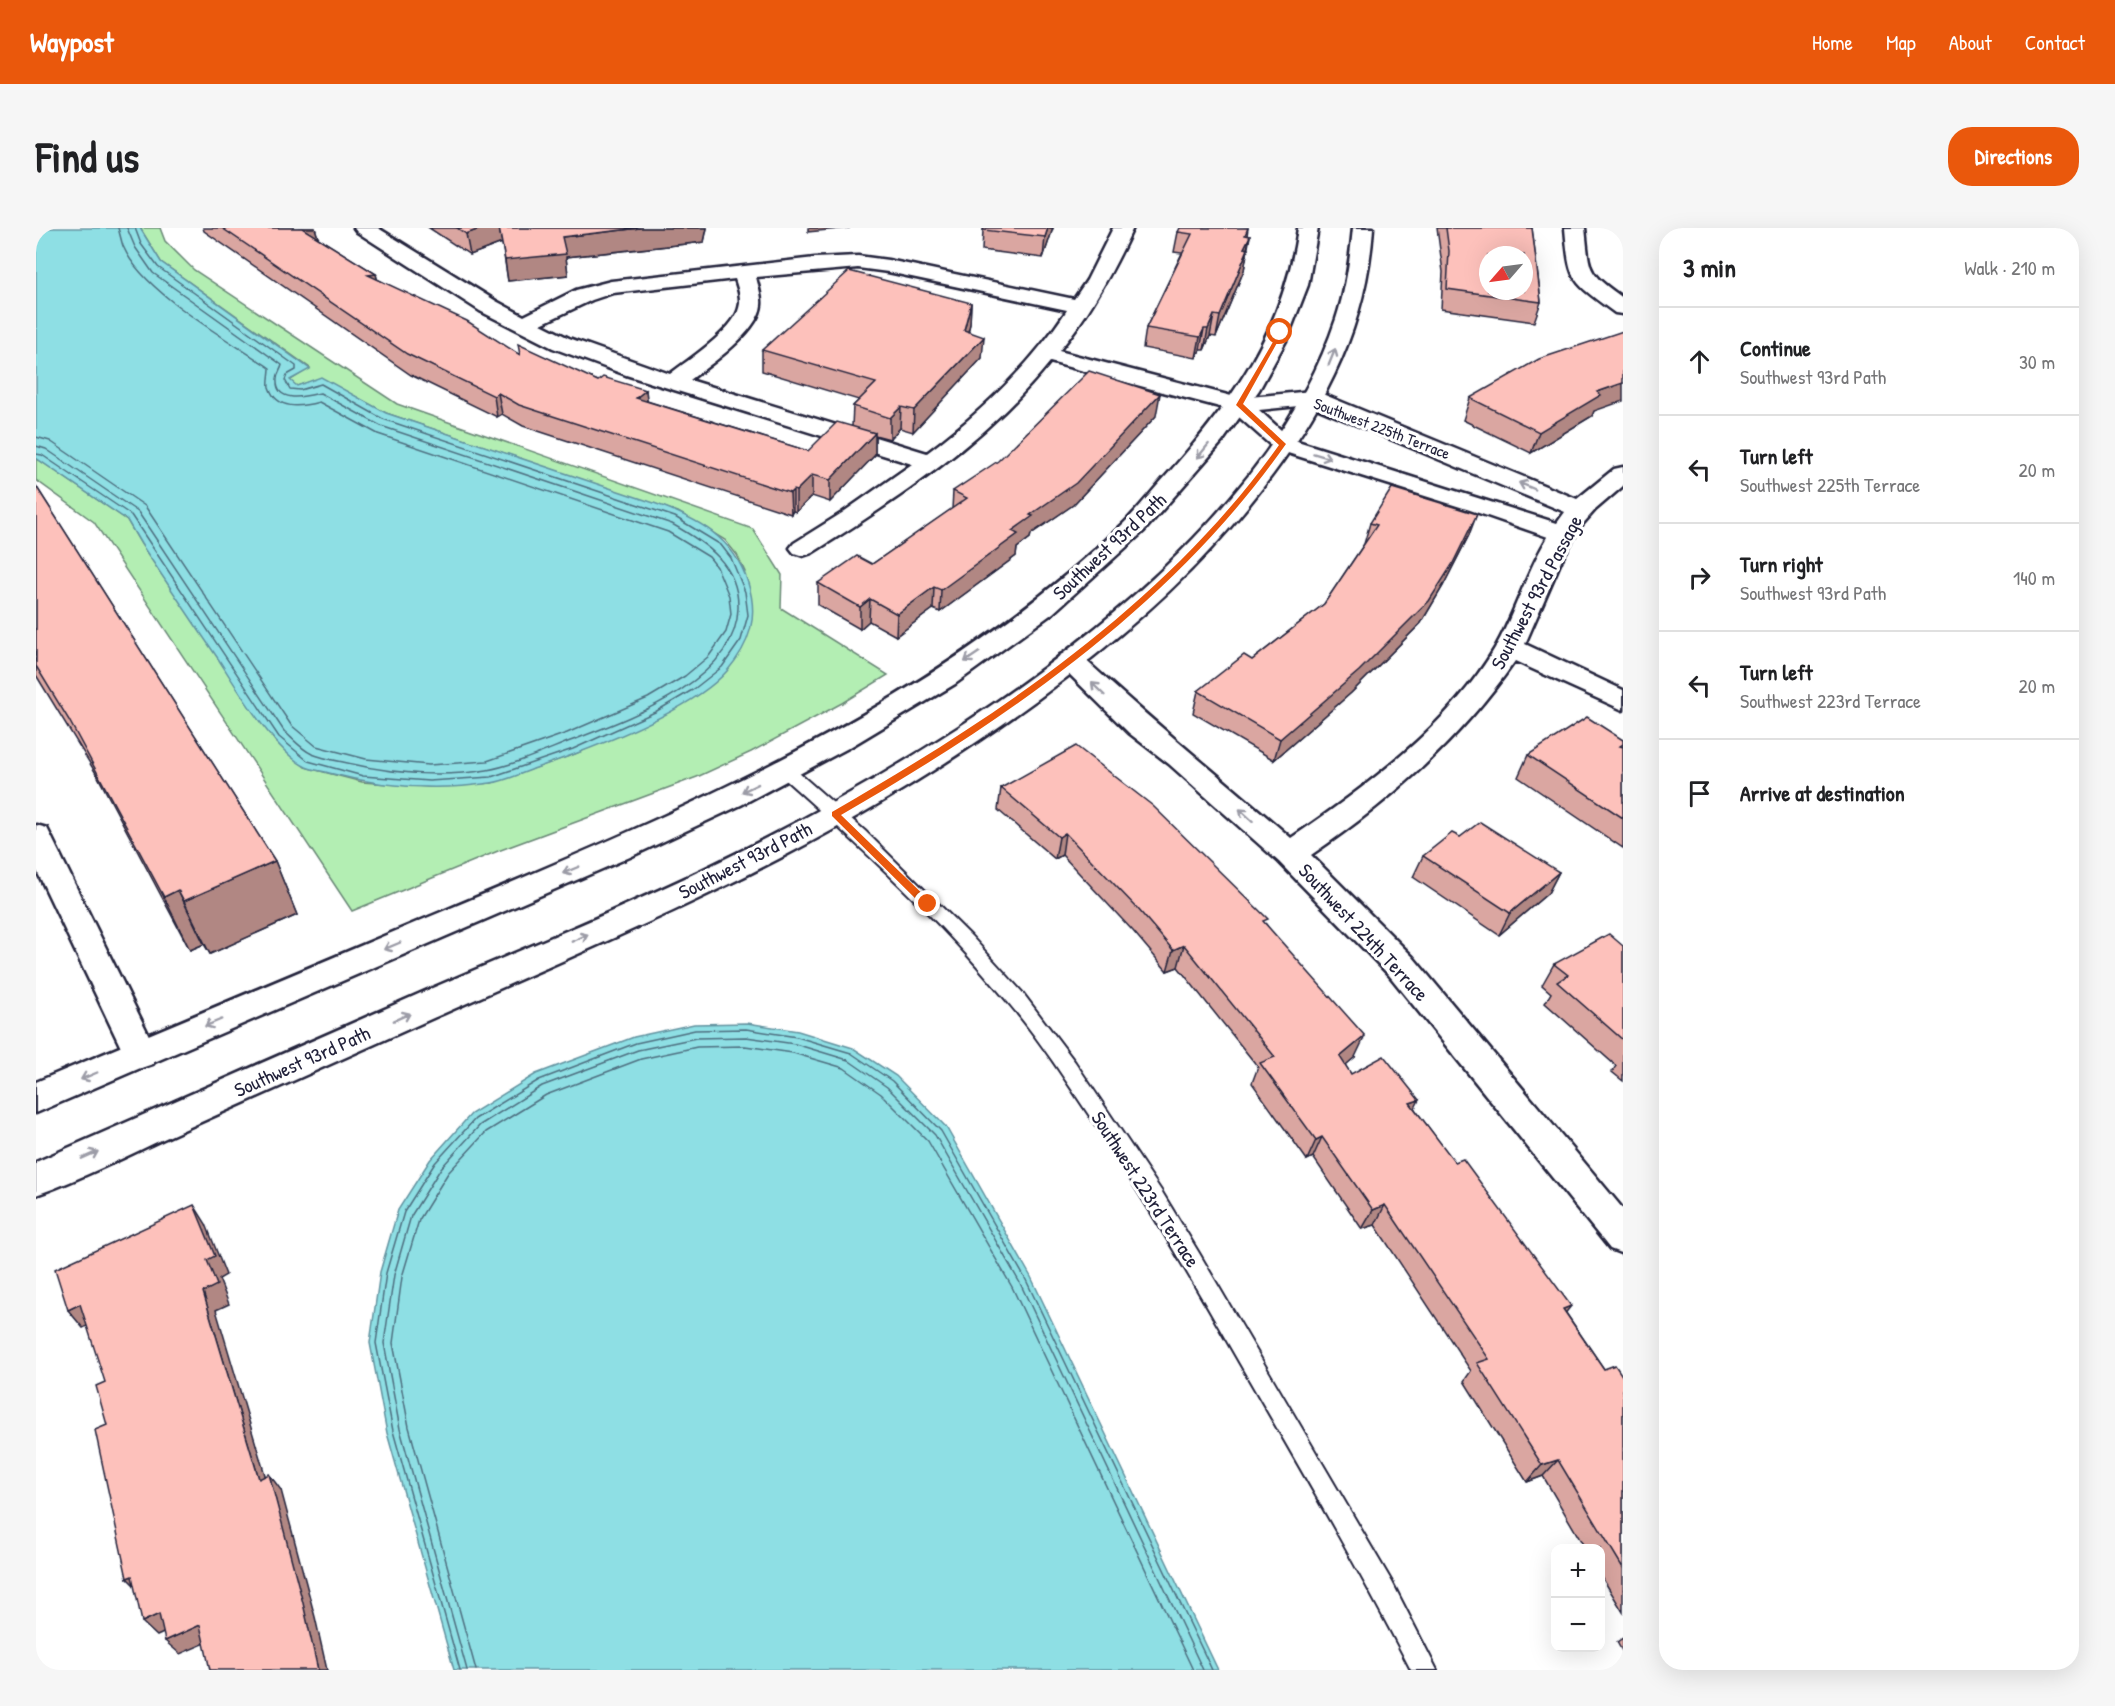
<!DOCTYPE html>
<html lang="en">
<head>
<meta charset="utf-8">
<style>
	:root { --surface:#fff; --page:#f6f6f6; --text:#202124; --muted:#757577; --line:#e0e0e0; --accent:#ea580c }
	body { margin:0; font-family:"Patrick Hand",sans-serif; background:var(--page); color:var(--text) }
	.controls { position:absolute; right:18px; bottom:18px; display:grid; overflow:hidden; border-radius:12px; box-shadow:0 6px 24px #0002 }
	.controls button { width:54px; height:54px; display:grid; place-items:center; padding:0; border:0; border-bottom:2px solid var(--line); background:var(--surface); color:var(--text); font:30px sans-serif }
	.compass { position:absolute; left:1443px; top:18px; width:54px; height:54px; border-radius:50%; background:var(--surface); box-shadow:0 6px 24px #0002; rotate:242deg }
	.stop { position:absolute; width:18px; height:18px; margin:-14px; border:4px solid #ea580c; border-radius:50%; background:#fff }
	.stop.end { background:#ea580c; border-color:#fff; box-shadow:0 2px 6px #0008 }
	.list { margin:0; padding:0; list-style:none }
	h2 { display:flex; justify-content:space-between; align-items:center; height:78px; margin:0; padding:0 24px; font-size:26px }
	h2 small { font-size:20px; font-weight:400; color:var(--muted) }
	.list li { display:grid; grid-template-columns:39px 1fr auto; gap:18px; align-items:center; box-sizing:border-box; height:108px; padding:0 24px; border-top:2px solid var(--line) }
	.list b { display:block; font-size:22px; white-space:nowrap }
	.list p { margin:0; font-size:20px; white-space:nowrap; color:var(--muted) }
	.list em { font-size:20px; font-style:normal; color:var(--muted) }
	.icon { flex:none; width:33px; height:33px; fill:none; stroke:currentColor; stroke-width:2; stroke-linecap:round; stroke-linejoin:round }
	.map { position:relative; flex:none; width:1587px; height:1442px; overflow:hidden; border-radius:24px }
	header { display:flex; align-items:center; gap:36px; box-sizing:border-box; height:84px; padding:0 30px; background:var(--accent); color:#fff }
	header strong { font-size:28px }
	nav { display:flex; gap:33px; margin-inline-start:auto; font-size:21px }
	.intro { display:flex; align-items:center; justify-content:space-between; box-sizing:border-box; height:144px; padding:0 36px }
	h1 { margin:0; font-size:42px }
	.button { padding:15px 27px; border-radius:24px; background:var(--accent); color:#fff; font-size:21px; font-weight:700 }
	main { display:flex; gap:36px; padding:0 36px }
	aside { flex:1; background:var(--surface); border-radius:24px; box-shadow:0 6px 24px #0002 }
	.map>svg:first-child { display:block }
	.green { fill:#b3eeb3; stroke:#6a8877; stroke-width:1.5 }
	.water { fill:#8edfe4; stroke:#6393a0; stroke-width:1.5 }
	.lines { fill:none; stroke-linecap:round; stroke-linejoin:round }
	.shore { stroke:#4d6e7f; stroke-width:1.5 }
	.service-casing { stroke:#22223b; stroke-width:4 }
	.minor-casing { stroke:#22223b; stroke-width:5 }
	.tertiary-casing { stroke:#22223b; stroke-width:5 }
	.service { fill:#fff; fill-rule:evenodd }
	.minor { fill:#fff; fill-rule:evenodd }
	.tertiary { fill:#fff; fill-rule:evenodd }
	.wall { fill:#daa6a1; stroke:#22223b; stroke-width:1.5 }
	.shaded-wall { fill:#b18783; stroke:#22223b; stroke-width:1.5 }
	.building { fill:#fdc1bb; stroke:#22223b; stroke-width:1.5; fill-rule:evenodd }
	.oneway { stroke:#9c9ca7 }
	.route { fill:#ea580c }
	.labels { text-anchor:middle; dominant-baseline:central; stroke-width:6; stroke-linejoin:round; paint-order:stroke }
	.far-street-label { font-size:16px; fill:#22223b; stroke:#fff }
	.street-label { font-size:20px; fill:#22223b; stroke:#fff }
</style>
</head>
<body>
<header>
<strong>Waypost</strong>
<nav><a>Home</a><a>Map</a><a>About</a><a>Contact</a></nav>
</header>
<div class="intro"><h1>Find us</h1><a class="button">Directions</a></div>
<main>
<div class="map">
<svg width="1587" height="1442" viewBox="0 0 1587 1442">
	<rect width="100%" height="100%" fill="#fff"/>
	<filter id="ink" filterUnits="userSpaceOnUse"><feTurbulence type="fractalNoise" baseFrequency=".0167" numOctaves="2"/><feDisplacementMap in="SourceGraphic" scale="12" xChannelSelector="R" yChannelSelector="G"/><feConvolveMatrix kernelMatrix="1 2 1 2 8 2 1 2 1" color-interpolation-filters="sRGB"/></filter>
	<g filter="url(#ink)">
		<!-- green -->
		<polygon class="green" points="104,0 124,0 129,13 158,42 361,176 717,301 746,347 745,380 852,447 806,475 715,524 661,549 462,623 316,683 58,294 0,252 0,230 91,292 105,316 239,513 269,539 326,554 393,559 456,555 539,526 622,490 709,344 701,327 689,312 642,284 350,185 285,150 261,158 253,153 274,140 125,34"/>
		<!-- water -->
		<g class="water">
			<path d="M 0,0 L 104,0 L 125,34 L 274,141 L 254,152 L 261,158 L 285,149 L 350,185 L 618,275 C 660,290 698,309 712,355 C 723,389 714,416 691,443 C 655,484 552,522 500,540 C 486,545 470,553 455,555 C 401,563 345,559 293,545 C 286,543 277,542 270,539 C 239,524 202,462 183,432 C 157,394 131,355 105,316 L 91,292 L 0,230 Z"/>
			<polygon points="711,795 762,803 817,820 860,848 910,899 995,1049 1182,1442 418,1442 351,1205 334,1115 344,1044 362,982 394,932 435,886 500,846 598,809 658,796"/>
		</g>
		<g class="lines">
			<!-- shore -->
			<g class="shore">
				<path d="M 0,209 L 14,213 L 109,278 L 255,497 L 280,518 L 330,531 L 393,537 L 451,533 L 531,505 L 612,470 L 649,448 L 673,428 L 690,404 L 695,386 L 693,368 L 681,339 L 673,329 L 632,304 L 342,206 L 283,174 C 265,179 241,183 233,159 C 232,154 234,145 234,140 C 193,112 106,64 87,18 C 85,12 84,6 82,0"/>
				<path d="M 0,218 L 10,221 L 102,284 L 248,503 C 257,511 265,521 276,526 C 286,530 297,532 307,534 C 353,545 404,550 451,542 C 479,537 511,522 537,512 C 594,490 701,452 702,380 C 703,337 670,315 636,296 L 345,198 L 284,165 C 271,168 239,177 241,151 C 241,146 245,142 246,137 L 117,45 L 99,19 L 91,0"/>
				<polyline points="0,226 6,227 95,287 243,509 272,533 327,548 393,553 455,549 537,521 619,484 658,461 686,439 705,412 712,387 709,364 695,330 685,317 639,289 347,191 285,156 264,162 254,161 249,152 251,147 260,142 260,138 122,39 105,16 99,0"/>
				<polyline points="424,1442 357,1203 340,1115 350,1045 368,984 399,935 439,891 503,852 600,815 659,802 710,801 761,809 815,825 856,853 905,903 990,1052 1176,1442"/>
				<polyline points="431,1442 364,1201 348,1115 358,1047 375,988 405,940 444,897 506,858 602,822 660,810 710,809 759,816 812,832 851,859 899,907 984,1055 1167,1442"/>
				<polyline points="440,1442 373,1199 357,1115 366,1049 383,992 412,945 450,904 510,867 605,831 661,819 709,818 757,825 808,840 845,866 892,913 976,1059 1157,1442"/>
			</g>
			<!-- service casing -->
			<g class="service-casing">
				<path id="service" d="M 749,536 L 755,538 L 829,603 L 935,708 L 986,764 L 1039,834 L 1126,964 L 1163,1025 L 1356,1354 L 1401,1442 L 1375,1442 C 1319,1333 1257,1228 1196,1122 C 1151,1043 1105,966 1055,890 C 1028,850 1002,809 971,773 C 903,690 823,617 743,546 L 741,542 L 743,538 Z"/>
			</g>
			<!-- minor casing -->
			<g class="minor-casing">
				<g id="minor">
					<path d="M 318,0 L 342,0 L 460,73 L 488,88 L 540,62 L 575,53 L 779,30 L 822,28 L 852,32 L 1038,71 L 1051,52 L 1077,0 L 1097,0 C 1076,45 1054,85 1023,123 L 1203,170 L 1276,163 L 1284,165 L 1541,271 L 1578,241 L 1587,239 L 1587,258 L 1559,282 L 1544,299 L 1526,331 L 1489,416 L 1587,462 L 1587,482 L 1479,433 C 1424,512 1354,573 1275,627 L 1377,729 L 1587,981 L 1587,1026 L 1574,1021 L 1353,747 L 1243,634 L 1133,536 L 1093,505 L 1020,433 L 1024,427 L 1034,424 L 1044,427 C 1112,490 1185,549 1255,610 C 1329,560 1413,498 1459,420 C 1479,386 1490,344 1512,309 L 1434,282 L 1239,221 L 1195,182 L 1014,134 C 949,214 862,271 776,325 L 767,328 L 758,325 L 754,320 L 758,315 L 806,285 L 876,236 L 590,147 L 517,120 L 444,83 L 321,4 ZM 822,40 L 852,44 L 1031,82 C 995,137 943,186 891,225 L 654,152 C 674,137 723,103 725,77 C 726,68 722,58 720,49 ZM 699,51 C 702,60 706,71 703,80 C 698,102 652,132 634,146 L 533,110 L 505,96 L 556,72 L 577,65 ZM 1273,177 L 1529,284 L 1521,295 L 1255,211 L 1223,182 Z"/>
					<path d="M 1529,0 L 1549,0 C 1554,45 1550,43 1587,70 L 1587,86 L 1579,85 C 1535,52 1534,56 1529,0 Z"/>
					<polygon points="0,597 11,600 15,608 122,826 117,836 105,840 93,836 88,826 0,641"/>
				</g>
			</g>
			<!-- tertiary casing -->
			<g class="tertiary-casing">
				<g id="tertiary">
					<path d="M 1262,0 L 1282,0 L 1272,57 L 1251,111 L 1223,162 L 1186,214 L 1107,304 L 1017,385 L 919,456 L 814,519 L 705,577 L 594,629 L 0,885 L 0,854 C 127,801 254,748 381,694 C 630,590 890,485 1088,295 C 1103,280 1116,263 1130,248 C 1197,173 1248,102 1262,0 Z"/>
					<path d="M 1317,0 L 1337,0 C 1330,109 1280,195 1212,278 C 1160,343 1097,399 1031,449 C 926,530 811,598 693,656 C 592,706 488,749 386,795 C 302,833 218,870 134,908 C 90,928 46,951 0,967 L 0,934 C 131,876 263,819 394,761 C 487,721 581,683 672,639 C 893,533 1219,335 1300,91 C 1310,61 1314,31 1317,0 Z"/>
				</g>
			</g>
			<!-- service -->
			<use href="#service" class="service"/>
			<!-- minor -->
			<use href="#minor" class="minor"/>
			<!-- tertiary -->
			<use href="#tertiary" class="tertiary"/>
		</g>
		<!-- wall -->
		<g class="wall">
			<polygon points="167,0 279,0 282,10 340,46 341,51 484,127 562,153 610,162 611,173 772,223 816,198 817,178 823,172 726,143 726,122 935,75 934,96 932,104 946,130 877,204 864,200 854,211 839,207 839,227 794,274 776,268 760,284 757,283 755,286 487,198 466,186 461,189 375,147 168,3"/>
			<polygon points="393,0 671,0 668,14 530,29 532,47 472,53 466,15 434,27"/>
			<polygon points="1017,0 1007,30 946,22 947,2"/>
			<polygon points="1212,0 1211,8 1214,8 1208,42 1180,109 1174,108 1168,122 1164,122 1160,130 1107,120 1110,100 1146,25 1138,24 1142,4"/>
			<polygon points="1401,0 1496,0 1505,74 1498,94 1405,81 1407,44"/>
			<polygon points="1434,170 1558,183 1556,188 1495,225 1427,192"/>
			<polygon points="1120,188 1037,277 995,306 994,310 981,320 980,328 904,384 897,381 860,408 833,393 824,401 782,377 782,355 836,336 916,281 917,263"/>
			<polygon points="0,258 239,633 261,687 174,726 168,716 154,722 61,547 0,447"/>
			<polygon points="1334,295 1433,307 1407,358 1385,395 1315,465 1238,532 1157,485 1162,463 1216,432 1288,376 1328,316"/>
			<polygon points="1587,512 1587,620 1482,549 1492,527"/>
			<polygon points="965,560 1230,696 1319,829 1309,837 1315,846 1379,881 1530,1085 1568,1141 1587,1149 1587,1384 1564,1346 1564,1320 1549,1320 1507,1248 1491,1254 1428,1153 1435,1143 1339,997 1326,1001 1277,929 1271,932 1216,855 1222,839 1142,739 1131,743 1097,703 1026,627 1019,631 962,582"/>
			<polygon points="1424,609 1523,644 1512,665 1463,707 1377,649 1387,628"/>
			<polygon points="1587,718 1587,853 1576,844 1580,838 1509,775 1515,765 1506,757 1518,736"/>
			<polygon points="1587,1410 1587,1425 1581,1414"/>
		</g>
		<!-- shaded-wall -->
		<g class="shaded-wall">
			<polygon points="264,0 279,0 283,13"/>
			<polygon points="446,0 463,0 466,15 434,27 430,6"/>
			<polygon points="604,0 671,0 668,14 530,29 532,47 472,53 469,32 526,9"/>
			<polygon points="772,0 814,0 772,4"/>
			<polygon points="1012,0 1017,0 1007,30 1009,9"/>
			<polygon points="1214,8 1209,29 1208,20"/>
			<polygon points="1212,21 1208,42 1180,109 1184,88"/>
			<polygon points="340,46 345,67 332,47"/>
			<polygon points="935,75 934,96 927,123 928,102"/>
			<polygon points="1178,87 1174,108 1168,122 1172,101"/>
			<polygon points="1168,101 1164,122 1160,130 1164,109"/>
			<polygon points="948,109 946,130 877,204 878,182"/>
			<polygon points="1587,155 1587,173 1558,183 1556,188 1495,225 1503,204 1561,164"/>
			<polygon points="610,162 612,183 600,170"/>
			<polygon points="462,165 466,186 461,189 458,168"/>
			<polygon points="1124,166 1120,188 1037,277 995,306 994,310 981,320 980,328 904,384 905,362 994,287"/>
			<polygon points="865,179 864,200 854,211 854,190"/>
			<polygon points="839,205 839,227 794,274 794,252"/>
			<polygon points="776,247 776,268 760,284 760,263"/>
			<polygon points="757,262 757,283 755,286 754,265"/>
			<polygon points="1441,286 1433,307 1407,358 1385,395 1315,465 1238,532 1244,511"/>
			<polygon points="898,359 897,381 860,408 861,386"/>
			<polygon points="834,371 833,393 824,401 824,379"/>
			<polygon points="1029,605 1026,627 1019,631 1023,609"/>
			<polygon points="239,633 261,687 174,726 148,673"/>
			<polygon points="1523,644 1512,665 1463,707 1474,685"/>
			<polygon points="142,662 168,716 154,722 128,669"/>
			<polygon points="1148,717 1142,739 1131,743 1137,722"/>
			<polygon points="1329,808 1319,829 1295,850 1304,829"/>
			<polygon points="1383,872 1373,892 1374,875"/>
			<polygon points="1286,909 1277,929 1271,932 1280,912"/>
			<polygon points="158,977 170,996 190,1047 183,1051 193,1076 180,1082 235,1267 223,1251 167,1064 171,1032"/>
			<polygon points="1349,977 1339,997 1326,1001 1337,982"/>
			<polygon points="44,1076 59,1094 47,1100 32,1082"/>
			<polygon points="1535,1078 1520,1097 1527,1081"/>
			<polygon points="1522,1232 1507,1248 1491,1254 1506,1237"/>
			<polygon points="233,1246 245,1262 279,1389 291,1442 282,1442"/>
			<polygon points="96,1348 106,1365 91,1350"/>
			<polygon points="123,1386 138,1400 121,1408 106,1394"/>
			<polygon points="164,1397 179,1411 144,1426 129,1413"/>
		</g>
		<!-- building -->
		<g class="building">
			<polygon points="186,0 266,0 340,46 332,47 431,93 484,127 482,116 562,153 567,149 610,162 600,170 772,223 801,194 839,205 794,252 776,247 760,263 757,262 754,265 483,177 462,165 458,168 371,126"/>
			<polygon points="421,0 446,0 430,6"/>
			<polygon points="463,0 604,0 526,9 530,26 469,32"/>
			<polygon points="948,0 1012,0 1009,9 947,2"/>
			<polygon points="1144,0 1212,0 1209,7 1214,8 1208,20 1212,21 1184,88 1178,87 1172,101 1168,101 1164,109 1110,100 1156,6 1142,4"/>
			<path d="M 1410,0 L 1496,0 L 1505,74 L 1411,61 L 1413,23 ZM 1452,27 L 1488,27 L 1488,63 L 1452,63 Z"/>
			<polygon points="813,43 935,75 928,102 948,109 878,182 865,179 854,190 817,178 840,155 726,122"/>
			<polygon points="1587,103 1587,155 1561,164 1565,167 1503,204 1434,170 1503,131"/>
			<polygon points="1053,143 1124,166 1040,255 994,287 997,288 976,303 982,306 905,362 898,359 861,386 834,371 824,379 782,355 821,328 836,336 931,270 917,263 962,233"/>
			<polygon points="0,258 239,633 148,673 142,662 128,669 33,492 0,438"/>
			<polygon points="1356,260 1441,286 1416,337 1393,373 1323,443 1244,511 1162,463 1208,427 1216,432 1288,376 1341,297 1334,295"/>
			<polygon points="1551,489 1587,512 1587,516 1584,518 1587,519 1587,590 1492,527"/>
			<polygon points="1040,518 1117,578 1232,691 1227,693 1329,808 1304,829 1315,846 1348,828 1383,872 1374,875 1419,934 1427,931 1535,1078 1527,1081 1568,1141 1579,1137 1587,1149 1587,1340 1522,1232 1506,1237 1441,1135 1453,1131 1349,977 1337,982 1286,909 1280,912 1224,835 1239,829 1148,717 1137,722 1102,681 1029,605 1023,609 965,560"/>
			<polygon points="1444,594 1523,644 1474,685 1387,628 1416,605 1424,609"/>
			<polygon points="1573,706 1587,718 1587,812 1521,754 1532,747 1518,736"/>
			<polygon points="158,977 179,1028 171,1032 181,1057 167,1064 223,1251 233,1246 267,1375 282,1442 174,1442 164,1397 129,1413 123,1386 106,1394 96,1348 91,1350 59,1202 71,1197 60,1158 69,1154 44,1076 32,1082 19,1041"/>
		</g>
		<!-- one-way arrows -->
		<defs><path id="oneway-shaft" d="M-6 0H5M1.5-3L5.5 0L1.5 3" fill="none" stroke-width="1.6" stroke-linecap="round" stroke-linejoin="round" transform="scale(1.5)"/></defs>
		<g class="oneway">
			<use href="#oneway-shaft" transform="translate(1296 129) rotate(-68)"/>
			<use href="#oneway-shaft" transform="translate(1167 223) rotate(129)"/>
			<use href="#oneway-shaft" transform="translate(1286 228) rotate(17)"/>
			<use href="#oneway-shaft" transform="translate(1491 258) rotate(-157)"/>
			<use href="#oneway-shaft" transform="translate(936 429) rotate(146)"/>
			<use href="#oneway-shaft" transform="translate(1062 461) rotate(-136)"/>
			<use href="#oneway-shaft" transform="translate(714 560) rotate(154)"/>
			<use href="#oneway-shaft" transform="translate(1210 587) rotate(-138)"/>
			<use href="#oneway-shaft" transform="translate(535 642) rotate(157)"/>
			<use href="#oneway-shaft" transform="translate(544 710) rotate(-24)"/>
			<use href="#oneway-shaft" transform="translate(356 718) rotate(157)"/>
			<use href="#oneway-shaft" transform="translate(366 789) rotate(-24)"/>
			<use href="#oneway-shaft" transform="translate(177 795) rotate(157)"/>
			<use href="#oneway-shaft" transform="translate(53 848) rotate(157)"/>
			<use href="#oneway-shaft" transform="translate(54 927) rotate(-24)"/>
		</g>
	</g>
	<!-- route -->
	<path class="route" d="M 1244,102 L 1247,104 L 1207,176 L 1250,216 C 1137,377 973,490 805,587 L 897,676 L 892,680 L 888,679 L 796,588 L 796,584 C 964,487 1129,377 1243,217 L 1200,177 Z"/>
	<g class="labels">
		<!-- far-street labels -->
		<g class="far-street-label">
			<text transform="translate(1346 200) rotate(21)">Southwest 225th Terrace</text>
		</g>
		<!-- street labels -->
		<g class="street-label">
			<text transform="translate(1073 318) rotate(-43)">Southwest 93rd Path</text>
			<text transform="translate(1500 364) rotate(-62)">Southwest 93rd Passage</text>
			<text transform="translate(709 632) rotate(-27)">Southwest 93rd Path</text>
			<text transform="translate(1328 704) rotate(47)">Southwest 224th Terrace</text>
			<text transform="translate(266 833) rotate(-24)">Southwest 93rd Path</text>
			<text transform="translate(1110 961) rotate(57)">Southwest 223rd Terrace</text>
		</g>
	</g>
</svg>
<div class="controls">
<button>+</button>
<button>−</button>
</div>
<svg class="compass" viewBox="-18 -18 36 36"><path d="M0-13l5 13h-10z" fill="#e53935"/><path d="M0 13l5-13h-10z" fill="#757577"/></svg>
<div class="stop" style="left:1244px;top:104px"></div>
<div class="stop end" style="left:892px;top:676px"></div>
</div>
<aside>
<h2>3 min<small>Walk · 210 m</small></h2>
<ul class="list">
<li><svg class="icon" aria-label="ahead" viewBox="0 0 24 24"><path d="M12 20V5M6 11l6-6 6 6"/></svg><div><b>Continue</b><p>Southwest 93rd Path</p></div><em>30 m</em></li>
<li><svg class="icon" aria-label="left" viewBox="0 0 24 24"><path d="M17 20v-9H6M10 6l-5 5 5 5"/></svg><div><b>Turn left</b><p>Southwest 225th Terrace</p></div><em>20 m</em></li>
<li><svg class="icon" aria-label="right" viewBox="0 0 24 24"><path d="M7 20v-9h11M14 6l5 5-5 5"/></svg><div><b>Turn right</b><p>Southwest 93rd Path</p></div><em>140 m</em></li>
<li><svg class="icon" aria-label="left" viewBox="0 0 24 24"><path d="M17 20v-9H6M10 6l-5 5 5 5"/></svg><div><b>Turn left</b><p>Southwest 223rd Terrace</p></div><em>20 m</em></li>
<li><svg class="icon" aria-label="arrive" viewBox="0 0 24 24"><path d="M6 21V4h12l-3 4 3 4H6"/></svg><div><b>Arrive at destination</b></div></li>
</ul>
</aside>
</main>
</body>
</html>
